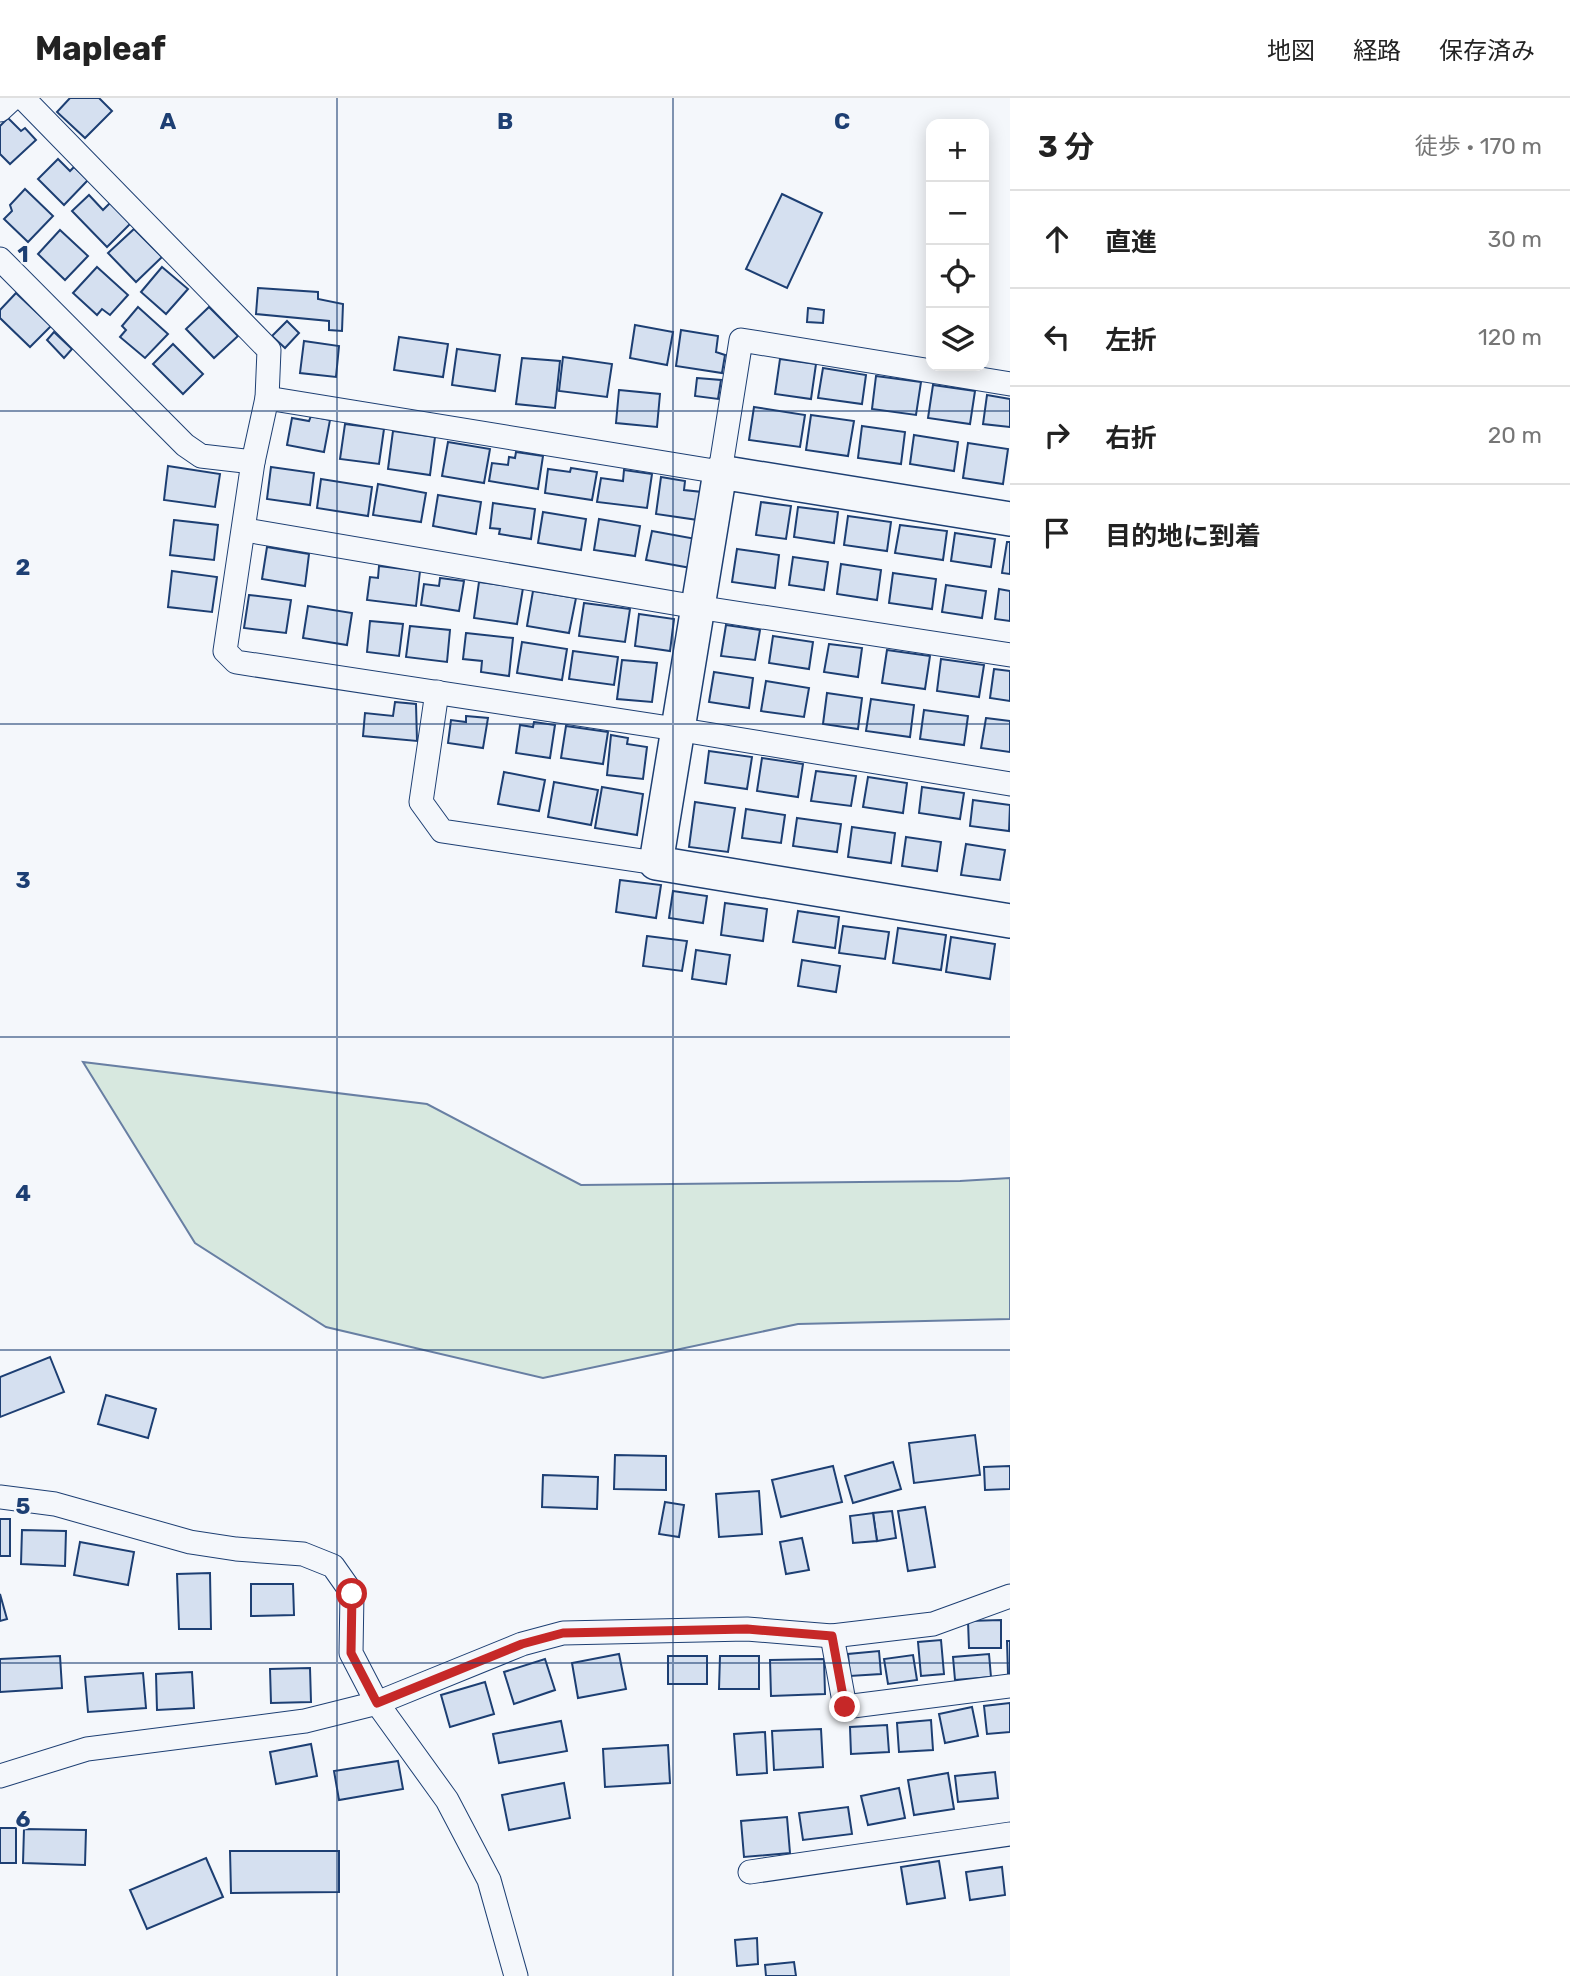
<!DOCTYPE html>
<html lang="ja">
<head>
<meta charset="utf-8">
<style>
	:root { --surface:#fff; --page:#f2f2f2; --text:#222; --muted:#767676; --line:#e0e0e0 }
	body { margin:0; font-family:Rubik,"Noto Sans JP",sans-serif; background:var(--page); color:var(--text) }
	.controls { position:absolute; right:21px; top:21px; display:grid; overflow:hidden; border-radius:14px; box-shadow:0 4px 18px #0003 }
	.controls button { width:63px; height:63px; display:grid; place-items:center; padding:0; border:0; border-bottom:2px solid var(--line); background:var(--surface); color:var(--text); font:35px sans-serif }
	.stop { position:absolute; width:21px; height:21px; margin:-16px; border:5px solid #c62828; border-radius:50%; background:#fff }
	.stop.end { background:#c62828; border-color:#fff; box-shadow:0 2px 7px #0008 }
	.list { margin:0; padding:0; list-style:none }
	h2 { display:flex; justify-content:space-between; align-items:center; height:91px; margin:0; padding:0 28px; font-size:30px }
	h2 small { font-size:23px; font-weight:400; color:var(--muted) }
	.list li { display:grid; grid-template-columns:46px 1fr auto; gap:21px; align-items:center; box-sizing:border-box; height:98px; padding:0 28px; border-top:2px solid var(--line) }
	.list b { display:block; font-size:26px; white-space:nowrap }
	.list em { font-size:23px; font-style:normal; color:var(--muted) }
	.icon { flex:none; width:38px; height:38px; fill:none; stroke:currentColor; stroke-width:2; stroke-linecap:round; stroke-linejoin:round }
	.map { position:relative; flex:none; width:1010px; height:1878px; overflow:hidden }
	header { display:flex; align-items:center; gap:42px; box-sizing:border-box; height:98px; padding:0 35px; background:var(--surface); border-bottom:2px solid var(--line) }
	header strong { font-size:33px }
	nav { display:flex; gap:38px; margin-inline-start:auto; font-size:24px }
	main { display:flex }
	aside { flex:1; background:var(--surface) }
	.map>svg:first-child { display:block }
	.green { fill:#d7e8df; stroke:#687fa3; stroke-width:2 }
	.building { fill:#d5e0f0; stroke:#1d3f73; stroke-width:2 }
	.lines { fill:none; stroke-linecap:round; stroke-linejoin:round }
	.street-casing { stroke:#1d3f73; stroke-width:25 }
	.secondary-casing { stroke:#1d3f73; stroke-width:36 }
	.street { stroke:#f4f7fb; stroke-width:23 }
	.secondary { stroke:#f4f7fb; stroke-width:33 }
	.route { stroke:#c62828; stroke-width:9 }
	.grid { fill:none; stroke:#1d3f73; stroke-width:2; stroke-opacity:0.55 }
	.grid-label { font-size:23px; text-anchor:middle; font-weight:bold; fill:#1d3f73; stroke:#f4f7fb; stroke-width:5; stroke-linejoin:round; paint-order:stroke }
</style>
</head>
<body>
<header>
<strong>Mapleaf</strong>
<nav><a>地図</a><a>経路</a><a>保存済み</a></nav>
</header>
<main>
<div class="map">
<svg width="1010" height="1878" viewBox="0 0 1010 1878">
	<rect width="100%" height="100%" fill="#f4f7fb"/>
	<!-- green -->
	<polygon class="green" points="83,964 427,1006 581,1087 960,1083 1010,1080 1010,1221 798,1226 543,1280 326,1229 195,1145"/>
	<!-- building -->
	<g class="building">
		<polygon points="70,0 99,0 112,13 85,40 57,14"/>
		<polygon points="8,20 21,33 25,30 36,42 10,66 0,56 0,28"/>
		<polygon points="58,61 70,73 74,69 88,82 64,107 38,81"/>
		<polygon points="25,91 53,118 28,144 4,121 12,113 10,107"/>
		<polygon points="782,96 822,115 787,190 746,171"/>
		<polygon points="89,97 103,112 111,104 131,125 107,149 72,113"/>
		<polygon points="134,131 162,159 136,184 108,155"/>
		<polygon points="60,132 88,158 65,182 38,156"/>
		<polygon points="97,169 128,197 110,217 102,211 97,217 73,195"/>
		<polygon points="162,169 188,191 166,216 141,194"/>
		<polygon points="258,190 318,194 318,201 343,206 342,233 329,232 329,223 256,216"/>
		<polygon points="16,195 51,228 30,249 0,220 0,212"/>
		<polygon points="138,209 168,236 145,260 120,239 126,232 122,228"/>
		<polygon points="209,209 238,238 214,260 186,231"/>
		<polygon points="808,210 824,212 823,225 807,224"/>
		<polygon points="287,223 299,235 285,250 272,238"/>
		<polygon points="635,227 673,234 667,267 630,260"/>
		<polygon points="681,232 718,238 716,254 725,257 722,275 676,268"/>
		<polygon points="54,234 72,251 64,260 47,242"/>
		<polygon points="399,239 448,246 443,279 394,272"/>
		<polygon points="304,243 339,248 336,279 300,275"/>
		<polygon points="173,246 203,276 183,296 153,266"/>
		<polygon points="457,251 500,257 495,293 452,287"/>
		<polygon points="563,259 612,266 607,299 559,293"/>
		<polygon points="522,260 560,263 555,310 516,306"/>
		<polygon points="780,261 816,266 811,301 775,296"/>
		<polygon points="823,270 866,277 862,306 818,300"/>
		<polygon points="876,278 921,284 916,317 872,311"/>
		<polygon points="697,280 721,282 718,301 695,298"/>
		<polygon points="933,287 975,293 970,326 928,320"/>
		<polygon points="619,292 660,296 657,329 616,325"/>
		<polygon points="987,297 1010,301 1010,329 983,326"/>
		<polygon points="754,309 805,317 800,349 749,342"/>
		<polygon points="811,317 854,323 848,358 806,352"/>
		<polygon points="311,318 330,322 324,354 287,347 292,320 309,323"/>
		<polygon points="345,326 384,331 379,366 340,361"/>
		<polygon points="862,328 905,334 901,366 858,360"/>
		<polygon points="393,333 435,339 430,377 388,371"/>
		<polygon points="914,337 958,344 954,373 910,366"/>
		<polygon points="448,344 490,351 484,385 442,378"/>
		<polygon points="968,345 1008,351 1003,386 963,380"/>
		<polygon points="516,354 543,358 538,391 489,383 492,365 508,367 509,359 515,360"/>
		<polygon points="168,368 220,376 215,409 164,402"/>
		<polygon points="271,369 314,375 310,407 267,401"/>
		<polygon points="571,370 597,374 592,402 545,395 548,371 570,374"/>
		<polygon points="624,372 652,376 647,410 597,404 601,380 623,383"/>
		<polygon points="661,379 685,383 684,392 702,394 698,422 656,416"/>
		<polygon points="321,381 372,389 368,418 317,410"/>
		<polygon points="378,386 426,395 421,424 373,417"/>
		<polygon points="438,397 481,404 476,436 433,428"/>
		<polygon points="761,404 791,408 786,441 756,437"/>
		<polygon points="493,405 535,411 531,441 499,436 500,431 490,430"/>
		<polygon points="798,409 838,414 834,445 794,439"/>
		<polygon points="543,414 586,421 581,452 538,445"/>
		<polygon points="848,418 891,424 887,453 844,447"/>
		<polygon points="599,421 640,428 635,458 594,452"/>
		<polygon points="174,422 218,427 214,462 170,457"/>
		<polygon points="900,427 947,433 943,462 895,455"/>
		<polygon points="652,433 696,441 691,470 646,462"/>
		<polygon points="955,435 995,441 991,469 951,463"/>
		<polygon points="1007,444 1010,444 1010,476 1002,475"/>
		<polygon points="267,449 309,456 305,488 262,481"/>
		<polygon points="737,451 779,457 775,490 732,484"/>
		<polygon points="793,459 828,464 824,492 789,487"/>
		<polygon points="841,466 881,472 877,502 837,496"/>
		<polygon points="379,468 420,473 416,508 367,502 370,479 378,480"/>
		<polygon points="172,473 217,479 212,514 168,509"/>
		<polygon points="893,475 936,481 932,511 889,505"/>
		<polygon points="440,480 464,483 459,513 421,507 424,486 439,488"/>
		<polygon points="479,484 523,490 517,526 474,520"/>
		<polygon points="946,487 986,493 982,520 942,514"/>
		<polygon points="999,491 1010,493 1010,523 995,521"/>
		<polygon points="533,493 576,500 569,535 527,528"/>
		<polygon points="249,497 291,502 286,535 244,530"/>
		<polygon points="584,505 630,511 625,544 579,538"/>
		<polygon points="308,508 352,515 347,547 303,540"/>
		<polygon points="639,516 674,521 670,553 635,548"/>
		<polygon points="370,523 403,526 399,558 367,554"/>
		<polygon points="726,527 760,532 755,562 721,558"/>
		<polygon points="410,528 450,532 447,564 406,559"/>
		<polygon points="466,535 513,540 509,578 481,574 482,563 463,561"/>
		<polygon points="773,538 813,544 809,571 769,565"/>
		<polygon points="522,544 567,551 562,582 517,575"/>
		<polygon points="829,546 862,550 858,579 824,574"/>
		<polygon points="887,552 930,558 925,591 882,585"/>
		<polygon points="573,553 618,559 614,587 569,581"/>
		<polygon points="941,561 984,567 979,599 937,593"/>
		<polygon points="622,562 657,565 652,604 617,601"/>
		<polygon points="994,571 1010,573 1010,603 990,600"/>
		<polygon points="714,574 753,580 749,610 709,604"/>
		<polygon points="766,583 809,590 804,619 761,613"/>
		<polygon points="827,595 862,600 858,631 823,626"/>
		<polygon points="871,601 914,607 910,639 866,633"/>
		<polygon points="395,604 416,606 417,643 363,638 365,615 393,618"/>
		<polygon points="924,612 968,618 964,647 920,641"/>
		<polygon points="466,618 488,620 483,650 448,645 451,622 466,624"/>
		<polygon points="986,620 1010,623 1010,654 981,650"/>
		<polygon points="534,624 555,627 550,660 516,655 520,627 533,629"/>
		<polygon points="566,628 608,634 603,666 561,660"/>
		<polygon points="611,637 628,640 627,646 647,649 643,681 607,677"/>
		<polygon points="709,653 752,659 747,691 705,685"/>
		<polygon points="762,660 803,666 798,699 757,693"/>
		<polygon points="816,673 856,678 851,708 811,703"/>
		<polygon points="504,674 545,682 539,713 498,706"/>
		<polygon points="868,679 907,685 903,715 863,709"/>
		<polygon points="554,684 598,692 591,727 548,719"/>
		<polygon points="602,689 643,696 637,737 595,730"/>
		<polygon points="922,689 964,695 960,721 919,715"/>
		<polygon points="973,702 1010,707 1009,733 970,728"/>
		<polygon points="695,704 735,710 728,754 689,749"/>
		<polygon points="746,711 785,717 781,745 742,740"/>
		<polygon points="797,720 841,726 837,754 793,748"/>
		<polygon points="852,729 895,735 891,765 848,759"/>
		<polygon points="906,739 941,744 937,773 902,768"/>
		<polygon points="966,746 1005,752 1000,782 961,777"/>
		<polygon points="620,782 661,787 656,820 616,814"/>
		<polygon points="673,793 707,798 703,825 669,820"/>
		<polygon points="725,805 767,811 763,843 721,837"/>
		<polygon points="798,813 839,819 835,850 793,844"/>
		<polygon points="843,828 889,834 885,861 839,855"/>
		<polygon points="898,830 946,837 941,872 893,865"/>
		<polygon points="647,838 687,843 682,873 643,868"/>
		<polygon points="951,839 995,846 990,881 946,874"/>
		<polygon points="696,852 730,857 726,886 692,881"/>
		<polygon points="802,862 840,868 836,894 798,888"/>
		<polygon points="50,1259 64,1294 0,1319 0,1279"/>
		<polygon points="106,1297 156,1311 148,1340 98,1326"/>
		<polygon points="975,1337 980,1377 914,1385 909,1345"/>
		<polygon points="615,1357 666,1358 666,1392 614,1391"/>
		<polygon points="893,1364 901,1391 853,1405 845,1378"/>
		<polygon points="833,1368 842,1404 781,1419 772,1382"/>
		<polygon points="1010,1368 1010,1391 985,1392 984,1369"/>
		<polygon points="543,1377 598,1379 597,1411 542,1409"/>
		<polygon points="759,1393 762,1436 719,1439 716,1396"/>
		<polygon points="665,1404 684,1407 679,1439 659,1436"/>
		<polygon points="925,1409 935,1469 908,1473 898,1413"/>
		<polygon points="892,1413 896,1440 877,1443 873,1415"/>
		<polygon points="873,1415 877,1443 853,1445 850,1418"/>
		<rect x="0" y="1421" width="10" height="37"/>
		<polygon points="22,1432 66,1433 65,1468 21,1466"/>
		<polygon points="802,1440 809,1472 786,1476 780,1444"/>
		<polygon points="80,1444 134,1454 128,1487 74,1477"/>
		<polygon points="210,1475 211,1531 179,1531 177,1476"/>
		<polygon points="251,1486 293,1486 294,1517 251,1518"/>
		<polygon points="0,1496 7,1521 0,1523"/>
		<polygon points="1001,1522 1001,1550 969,1550 968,1523"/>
		<polygon points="941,1542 944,1576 921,1578 918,1544"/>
		<polygon points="1007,1543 1010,1543 1010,1576 1008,1576"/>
		<polygon points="879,1553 881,1576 850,1578 848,1556"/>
		<polygon points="619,1556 626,1591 578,1600 572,1565"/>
		<polygon points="989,1556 991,1579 955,1582 953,1559"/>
		<polygon points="913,1557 917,1582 888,1586 884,1561"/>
		<polygon points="60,1558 62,1590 0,1594 0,1561"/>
		<rect x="668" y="1558" width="39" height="28"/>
		<polygon points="720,1558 759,1558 759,1591 719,1591"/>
		<polygon points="545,1561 555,1592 514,1606 504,1574"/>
		<polygon points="824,1561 825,1596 771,1598 770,1562"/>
		<polygon points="310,1570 311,1604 271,1605 270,1571"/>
		<polygon points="192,1574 194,1610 157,1612 156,1576"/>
		<polygon points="143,1575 146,1610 88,1614 85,1579"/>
		<polygon points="485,1584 494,1616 450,1629 441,1597"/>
		<polygon points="1010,1605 1010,1634 987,1636 984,1608"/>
		<polygon points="972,1609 978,1638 945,1645 939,1616"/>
		<polygon points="931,1622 933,1652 899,1654 897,1625"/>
		<polygon points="561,1623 567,1653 499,1665 493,1636"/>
		<polygon points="887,1627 889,1654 851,1656 850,1629"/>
		<polygon points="821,1631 823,1669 774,1672 772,1633"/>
		<polygon points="765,1634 767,1675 737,1677 734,1636"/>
		<polygon points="311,1646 317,1678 276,1686 270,1654"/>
		<polygon points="668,1647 670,1685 605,1689 603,1651"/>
		<polygon points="398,1663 403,1691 339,1702 334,1673"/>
		<polygon points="995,1674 998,1700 958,1704 955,1678"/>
		<polygon points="948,1675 954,1711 914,1717 908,1682"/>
		<polygon points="564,1685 570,1720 509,1732 502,1697"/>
		<polygon points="899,1690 905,1720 868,1727 861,1698"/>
		<polygon points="848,1709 852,1736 803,1742 799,1715"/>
		<polygon points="787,1719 790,1755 744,1759 741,1723"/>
		<rect x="0" y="1730" width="16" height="35"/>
		<polygon points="24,1731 86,1732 85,1767 23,1765"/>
		<polygon points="230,1753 339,1753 339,1794 231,1795"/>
		<polygon points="206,1760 223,1799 147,1831 130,1792"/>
		<polygon points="939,1763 945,1800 907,1806 901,1769"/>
		<polygon points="1002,1769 1005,1797 970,1802 966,1774"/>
		<polygon points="757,1840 758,1866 737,1868 735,1842"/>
		<polygon points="794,1864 796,1878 766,1878 765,1867"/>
	</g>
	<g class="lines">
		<!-- street casing -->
		<g class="street-casing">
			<g id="street">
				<polyline points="23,0 269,252 267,300"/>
				<polyline points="0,12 13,0"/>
				<polyline points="0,161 185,347 201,358 253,364"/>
				<polyline points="1010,286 741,242 720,374 267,300 253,364 225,553 236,564 676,631 1010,686"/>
				<polyline points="245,432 697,509 1010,557"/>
				<polyline points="437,594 421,704 442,733 656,765"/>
				<polyline points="0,1399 55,1406 190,1444 236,1451 303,1456 333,1468 352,1495 351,1555 377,1605 305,1623 87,1651 0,1678"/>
				<polyline points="832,1538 845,1609 1010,1588"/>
				<polyline points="750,1774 1010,1736"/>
				<polyline points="516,1878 489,1782 447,1702 377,1605 522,1546 563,1535 747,1531 832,1538 933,1526 1010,1498"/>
			</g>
		</g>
		<!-- secondary casing -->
		<g class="secondary-casing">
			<polyline id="secondary" points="1010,421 720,374 656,765 1010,823"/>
		</g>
		<!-- street -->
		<use href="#street" class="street"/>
		<!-- secondary -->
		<use href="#secondary" class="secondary"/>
	</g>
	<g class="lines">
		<!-- route -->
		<polyline class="route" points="352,1496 351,1555 377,1605 522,1546 563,1535 747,1531 832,1538 845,1609"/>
	</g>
	<!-- grid -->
	<path class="grid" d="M 337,0 L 337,1878M 673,0 L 673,1878M 0,313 L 1010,313M 0,626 L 1010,626M 0,939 L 1010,939M 0,1252 L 1010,1252M 0,1565 L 1010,1565"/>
	<g class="grid-label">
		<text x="168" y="31">A</text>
		<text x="505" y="31">B</text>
		<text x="842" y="31">C</text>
		<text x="23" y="164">1</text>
		<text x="23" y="477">2</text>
		<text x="23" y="790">3</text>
		<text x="23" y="1103">4</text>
		<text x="23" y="1416">5</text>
		<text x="23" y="1729">6</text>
	</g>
</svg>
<div class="controls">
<button>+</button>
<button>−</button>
<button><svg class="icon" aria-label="locate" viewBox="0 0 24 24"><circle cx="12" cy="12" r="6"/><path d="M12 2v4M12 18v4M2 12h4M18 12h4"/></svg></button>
<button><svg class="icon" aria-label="layers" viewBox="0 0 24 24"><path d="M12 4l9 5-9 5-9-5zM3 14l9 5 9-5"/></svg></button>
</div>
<div class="stop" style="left:352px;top:1496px"></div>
<div class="stop end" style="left:845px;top:1609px"></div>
</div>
<aside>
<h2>3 分<small>徒歩 · 170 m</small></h2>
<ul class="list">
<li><svg class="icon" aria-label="ahead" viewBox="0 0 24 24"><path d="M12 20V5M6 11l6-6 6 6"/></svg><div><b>直進</b></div><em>30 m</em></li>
<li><svg class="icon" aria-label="left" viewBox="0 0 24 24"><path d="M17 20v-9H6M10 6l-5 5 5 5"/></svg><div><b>左折</b></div><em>120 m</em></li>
<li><svg class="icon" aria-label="right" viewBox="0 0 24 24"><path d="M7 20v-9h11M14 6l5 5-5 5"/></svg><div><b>右折</b></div><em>20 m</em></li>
<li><svg class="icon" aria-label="arrive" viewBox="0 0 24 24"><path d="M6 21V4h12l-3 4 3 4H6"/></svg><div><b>目的地に到着</b></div></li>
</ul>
</aside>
</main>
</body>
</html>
